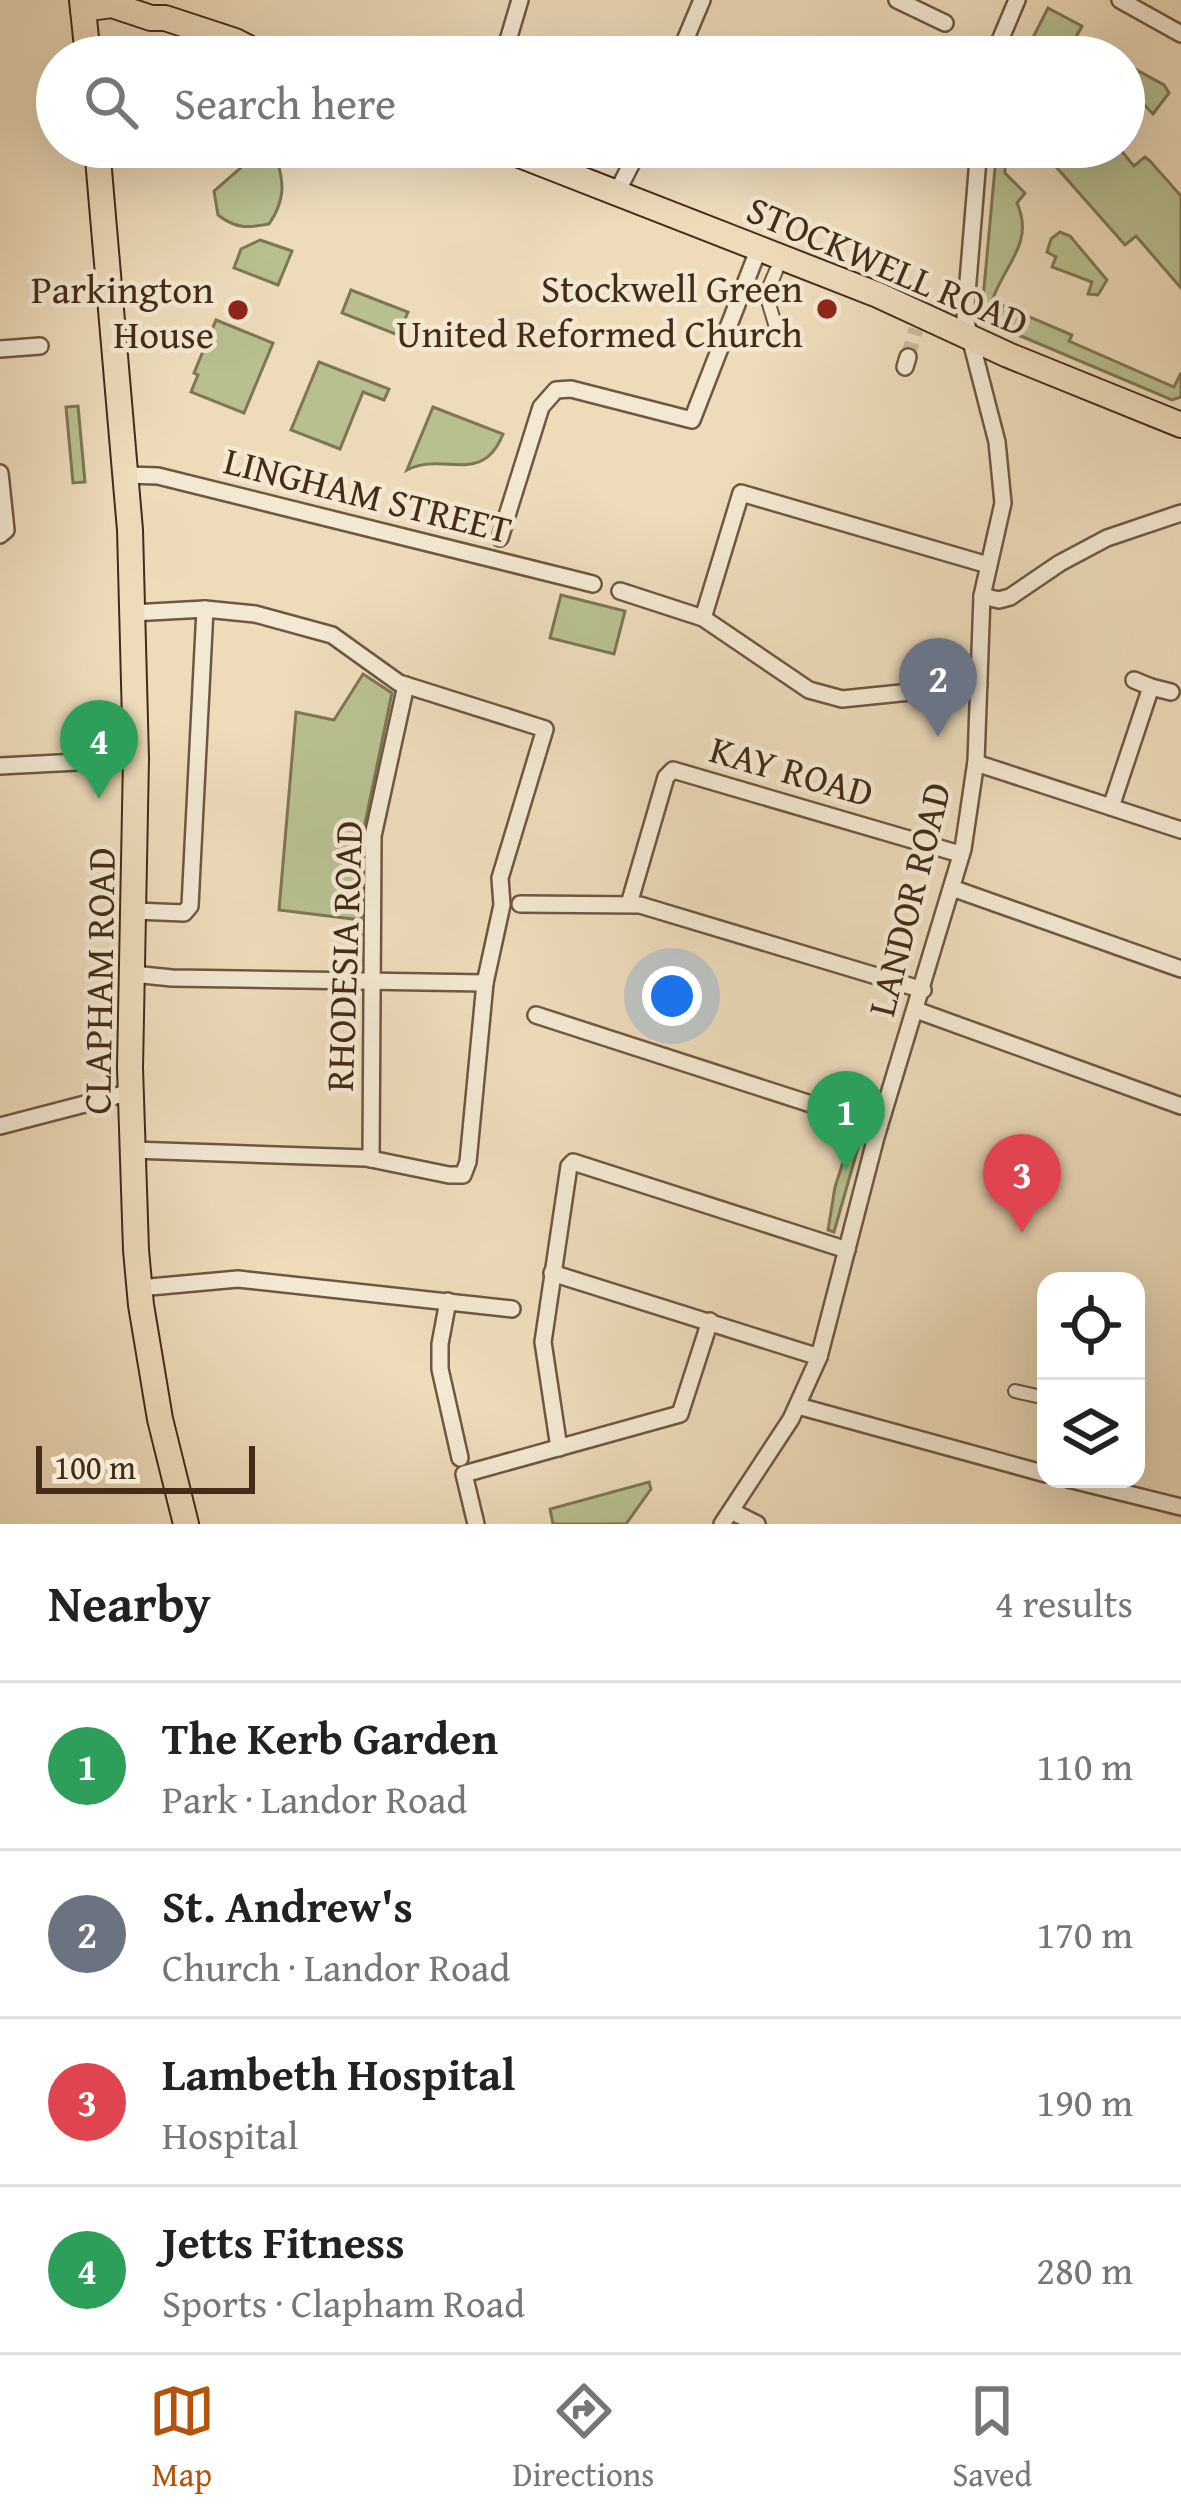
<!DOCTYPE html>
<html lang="en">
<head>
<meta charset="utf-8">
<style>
	:root { --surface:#fff; --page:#f6f6f6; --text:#222; --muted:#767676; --line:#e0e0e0; --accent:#b45309 }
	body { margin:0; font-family:"Gentium Book Plus",serif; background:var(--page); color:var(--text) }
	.controls { position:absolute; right:36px; bottom:36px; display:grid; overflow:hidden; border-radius:24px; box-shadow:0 12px 48px #0002 }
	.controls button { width:108px; height:108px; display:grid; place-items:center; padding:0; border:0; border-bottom:3px solid var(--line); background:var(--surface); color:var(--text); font:60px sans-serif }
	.scale { position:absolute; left:36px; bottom:30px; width:219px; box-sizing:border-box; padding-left:12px; border:6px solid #452c19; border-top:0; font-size:33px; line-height:42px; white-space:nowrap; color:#452c19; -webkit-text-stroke:9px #f3e8d2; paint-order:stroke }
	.you { position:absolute; left:672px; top:996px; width:42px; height:42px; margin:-30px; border:9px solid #fff; border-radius:50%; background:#1a73e8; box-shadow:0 0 0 18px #1a73e833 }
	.badge { display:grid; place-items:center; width:78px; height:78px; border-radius:50%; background:var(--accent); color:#fff; font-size:39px; font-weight:700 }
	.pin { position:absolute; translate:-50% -99px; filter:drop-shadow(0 3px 6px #0008) }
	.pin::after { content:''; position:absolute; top:63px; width:42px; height:36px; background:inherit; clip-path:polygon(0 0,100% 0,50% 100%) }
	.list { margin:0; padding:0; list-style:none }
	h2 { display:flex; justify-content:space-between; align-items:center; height:156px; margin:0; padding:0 48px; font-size:51px }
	h2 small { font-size:39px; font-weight:400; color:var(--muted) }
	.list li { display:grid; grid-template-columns:78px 1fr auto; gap:36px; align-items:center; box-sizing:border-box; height:168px; padding:0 48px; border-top:3px solid var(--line) }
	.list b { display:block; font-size:45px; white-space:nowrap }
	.list p { margin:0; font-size:39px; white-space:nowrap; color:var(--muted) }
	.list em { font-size:39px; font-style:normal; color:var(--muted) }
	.icon { flex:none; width:66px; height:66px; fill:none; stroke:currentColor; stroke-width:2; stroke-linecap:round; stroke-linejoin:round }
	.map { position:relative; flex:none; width:1181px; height:1524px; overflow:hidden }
	.search { position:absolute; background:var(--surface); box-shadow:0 12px 48px #0002; left:36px; right:36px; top:36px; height:132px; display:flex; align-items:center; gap:30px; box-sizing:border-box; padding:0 42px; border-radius:66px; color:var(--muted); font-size:45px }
	.sheet { height:828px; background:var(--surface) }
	nav { display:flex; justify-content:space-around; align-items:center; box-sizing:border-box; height:168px; border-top:3px solid var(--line); background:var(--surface); font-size:33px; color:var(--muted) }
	nav a { display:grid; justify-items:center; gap:6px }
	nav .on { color:var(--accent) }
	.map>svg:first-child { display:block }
	.green { fill:#b8c090; stroke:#7e7654; stroke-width:3 }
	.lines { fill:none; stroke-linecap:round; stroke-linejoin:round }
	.minor-tunnel { stroke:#cbb89a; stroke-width:15; stroke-dasharray:15 8; stroke-linecap:butt }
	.pedestrian-casing { stroke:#6f5841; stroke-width:16 }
	.minor-casing { stroke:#6f5841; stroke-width:20 }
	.trunk-casing { stroke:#452c19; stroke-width:28 }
	.pedestrian { stroke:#f3e8d2; stroke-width:12 }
	.minor { stroke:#f3e8d2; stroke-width:15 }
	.trunk { stroke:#eddbba; stroke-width:24 }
	.poi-dot { fill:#8f2418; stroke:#f3e8d2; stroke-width:4.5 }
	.labels { text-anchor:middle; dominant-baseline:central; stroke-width:9; stroke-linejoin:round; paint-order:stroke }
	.street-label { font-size:39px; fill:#452c19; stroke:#f3e8d2 }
	.poi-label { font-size:39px; fill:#452c19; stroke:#f3e8d2; text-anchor:end }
</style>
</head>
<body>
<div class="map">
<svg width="1181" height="1524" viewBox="0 0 1181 1524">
	<rect width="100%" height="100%" fill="#eddbba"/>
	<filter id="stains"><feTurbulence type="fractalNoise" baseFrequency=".00167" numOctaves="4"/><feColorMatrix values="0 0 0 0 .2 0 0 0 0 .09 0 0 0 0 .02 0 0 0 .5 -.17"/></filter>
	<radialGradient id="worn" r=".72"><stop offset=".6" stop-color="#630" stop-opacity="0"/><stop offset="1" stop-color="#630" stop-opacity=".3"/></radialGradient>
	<!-- green -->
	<g class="green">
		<polygon points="1048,8 1082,26 1065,57 1023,57"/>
		<polygon points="1124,63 1164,85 1169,93 1153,114 1135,95 1124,92"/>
		<polygon points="1034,147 1118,147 1134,166 1145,157 1150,161 1181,196 1181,288 1136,236 1125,245 1042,151 1025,164"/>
		<path d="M 259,152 L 277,161 C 285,185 284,202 269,224 C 247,228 236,229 218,215 L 214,191 Z"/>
		<path d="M 996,157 L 1005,161 L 1005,173 L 1025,193 L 1017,203 C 1035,243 1004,265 992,301 L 1072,335 L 1069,341 L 1174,387 L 1181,373 L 1181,397 L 1172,400 L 990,323 L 982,310 Z"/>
		<polygon points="1060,232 1070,236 1107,280 1098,295 1088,294 1092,282 1052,267 1056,257 1047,252 1051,239"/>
		<polygon points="260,240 292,251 278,285 234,268 241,249"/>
		<polygon points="351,290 408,312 398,335 342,313"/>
		<polygon points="216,320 273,343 244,413 191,392 198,375 194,373"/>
		<polygon points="319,362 389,389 384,400 363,392 340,449 291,430"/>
		<polygon points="78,406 85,482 73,483 66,407"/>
		<path d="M 433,407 L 503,434 C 482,487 443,451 407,470 Z"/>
		<polygon points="561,595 625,611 614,654 550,638"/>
		<polygon points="363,674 392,693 362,838 361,920 279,910 296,712 334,720"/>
		<polygon points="852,1134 861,1137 834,1232 828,1230 835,1187"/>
		<polygon points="649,1482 651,1489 626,1524 553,1524 550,1509"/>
	</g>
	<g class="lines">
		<!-- minor-tunnel -->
		<polyline class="minor-tunnel" points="908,357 916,329"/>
		<!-- pedestrian casing -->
		<g class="pedestrian-casing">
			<g id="pedestrian">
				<polyline points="775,324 766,294 776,271"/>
				<polyline points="1015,1391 1046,1398"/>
			</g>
		</g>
		<!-- minor casing -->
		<g class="minor-casing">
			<g id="minor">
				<polyline points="897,0 945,23"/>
				<polyline points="1120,0 1181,34"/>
				<polyline points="503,57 520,0"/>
				<polyline points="678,57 702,0"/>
				<polyline points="993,57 1017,0"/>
				<polyline points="617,192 640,147"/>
				<polyline points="0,349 40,346"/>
				<polyline points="905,367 908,357"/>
				<polyline points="0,473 6,530 0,535"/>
				<polyline points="127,475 158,476 593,584"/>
				<polyline points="500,538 541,407 556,390 571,389 692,420 759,248"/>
				<polyline points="620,591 703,618 809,690 842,699 979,685"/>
				<polyline points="982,596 999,600 1010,597 1060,563 1107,538 1181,513"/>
				<polyline points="703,618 741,493 988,565"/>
				<polyline points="1134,680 1151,687"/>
				<polyline points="976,763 1181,830"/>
				<polyline points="0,766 136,759"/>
				<polyline points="1111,807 1151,687 1171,692"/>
				<polyline points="952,888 1181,969"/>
				<polyline points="520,904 640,905 923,990"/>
				<polyline points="629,904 666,777 673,770 960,854"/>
				<polyline points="135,911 184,913 190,906 205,609"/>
				<polyline points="133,974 172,978 485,983"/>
				<polyline points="916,1010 1181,1106"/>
				<polyline points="536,1015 879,1126"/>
				<polyline points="0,1126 131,1092"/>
				<polyline points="132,1150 366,1158 449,1175 463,1175 468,1162 485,983 502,905 500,878 545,729 399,683 332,635 255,614 205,609 132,613"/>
				<polyline points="371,1159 373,836 406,685"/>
				<polyline points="552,1273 819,1357"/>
				<polyline points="139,1288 238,1279 512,1309"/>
				<polyline points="448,1301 440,1344 440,1369 460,1458"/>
				<polyline points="798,1406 1046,1474"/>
				<polyline points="559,1448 543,1342 569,1166 573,1162 847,1250"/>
				<polyline points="1068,1479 1181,1507"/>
				<polyline points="731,1511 757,1524"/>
				<polyline points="476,1524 464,1474 680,1414 710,1321"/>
				<polyline points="722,1524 791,1419 819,1357 876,1137 963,849 976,761 982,596 1003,503 997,442 965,318 979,147"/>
			</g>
		</g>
		<!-- trunk casing -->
		<g class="trunk-casing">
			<g id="trunk">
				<polyline points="82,0 88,57"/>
				<polyline points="83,9 112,5 151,18 165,18 235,41 266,57"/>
				<polyline points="97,147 130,530 136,759 130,1068 136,1250 141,1305 160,1419 186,1524"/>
				<polyline points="499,147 878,295 1008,355 1181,425"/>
			</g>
		</g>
		<!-- pedestrian -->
		<use href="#pedestrian" class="pedestrian"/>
		<!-- minor -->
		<use href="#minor" class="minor"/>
		<!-- trunk -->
		<use href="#trunk" class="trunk"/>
	</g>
	<!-- markers -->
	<g class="poi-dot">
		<circle cx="827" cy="309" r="12"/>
		<circle cx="238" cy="310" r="12"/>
	</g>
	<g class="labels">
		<!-- street labels -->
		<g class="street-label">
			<text transform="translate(888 265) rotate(23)">STOCKWELL ROAD</text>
			<text transform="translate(368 494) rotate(14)">LINGHAM STREET</text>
			<text transform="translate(792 770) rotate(16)">KAY ROAD</text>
			<text transform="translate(908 899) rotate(-76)">LANDOR ROAD</text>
			<text transform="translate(343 956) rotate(-88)">RHODESIA ROAD</text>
			<text transform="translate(98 981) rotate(-89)">CLAPHAM ROAD</text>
		</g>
		<!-- poi labels -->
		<g class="poi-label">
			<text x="803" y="287">Stockwell Green<tspan x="803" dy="45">United Reformed Church</tspan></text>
			<text x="214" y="288">Parkington<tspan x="214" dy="45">House</tspan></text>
		</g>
	</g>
	<rect width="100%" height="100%" filter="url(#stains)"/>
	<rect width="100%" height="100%" fill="url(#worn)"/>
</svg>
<div class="controls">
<button><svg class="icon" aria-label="locate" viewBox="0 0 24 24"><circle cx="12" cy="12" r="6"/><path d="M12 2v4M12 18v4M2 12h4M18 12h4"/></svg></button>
<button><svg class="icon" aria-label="layers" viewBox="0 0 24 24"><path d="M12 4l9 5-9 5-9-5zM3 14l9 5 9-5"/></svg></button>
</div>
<div class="scale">100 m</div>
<div class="you"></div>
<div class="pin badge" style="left:846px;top:1170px;background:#2e9e5b">1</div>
<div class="pin badge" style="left:938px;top:737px;background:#6b7280">2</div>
<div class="pin badge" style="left:1022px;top:1233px;background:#e0444e">3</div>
<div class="pin badge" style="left:99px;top:799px;background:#2e9e5b">4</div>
<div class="search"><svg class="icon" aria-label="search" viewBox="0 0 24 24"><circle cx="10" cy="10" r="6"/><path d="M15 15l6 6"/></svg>Search here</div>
</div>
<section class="sheet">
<h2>Nearby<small>4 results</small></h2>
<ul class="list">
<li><span class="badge" style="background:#2e9e5b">1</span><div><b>The Kerb Garden</b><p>Park · Landor Road</p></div><em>110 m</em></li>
<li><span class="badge" style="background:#6b7280">2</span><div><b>St. Andrew's</b><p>Church · Landor Road</p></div><em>170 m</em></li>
<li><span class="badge" style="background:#e0444e">3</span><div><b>Lambeth Hospital</b><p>Hospital</p></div><em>190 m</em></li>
<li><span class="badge" style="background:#2e9e5b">4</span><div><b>Jetts Fitness</b><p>Sports · Clapham Road</p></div><em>280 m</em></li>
</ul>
</section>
<nav>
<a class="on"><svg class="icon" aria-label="map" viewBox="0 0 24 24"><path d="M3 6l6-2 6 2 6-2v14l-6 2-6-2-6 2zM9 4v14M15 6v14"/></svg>Map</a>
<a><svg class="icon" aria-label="directions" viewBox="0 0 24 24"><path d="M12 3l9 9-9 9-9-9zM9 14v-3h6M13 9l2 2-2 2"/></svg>Directions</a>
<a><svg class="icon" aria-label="saved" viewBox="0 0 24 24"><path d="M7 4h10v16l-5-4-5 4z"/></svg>Saved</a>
</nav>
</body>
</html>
